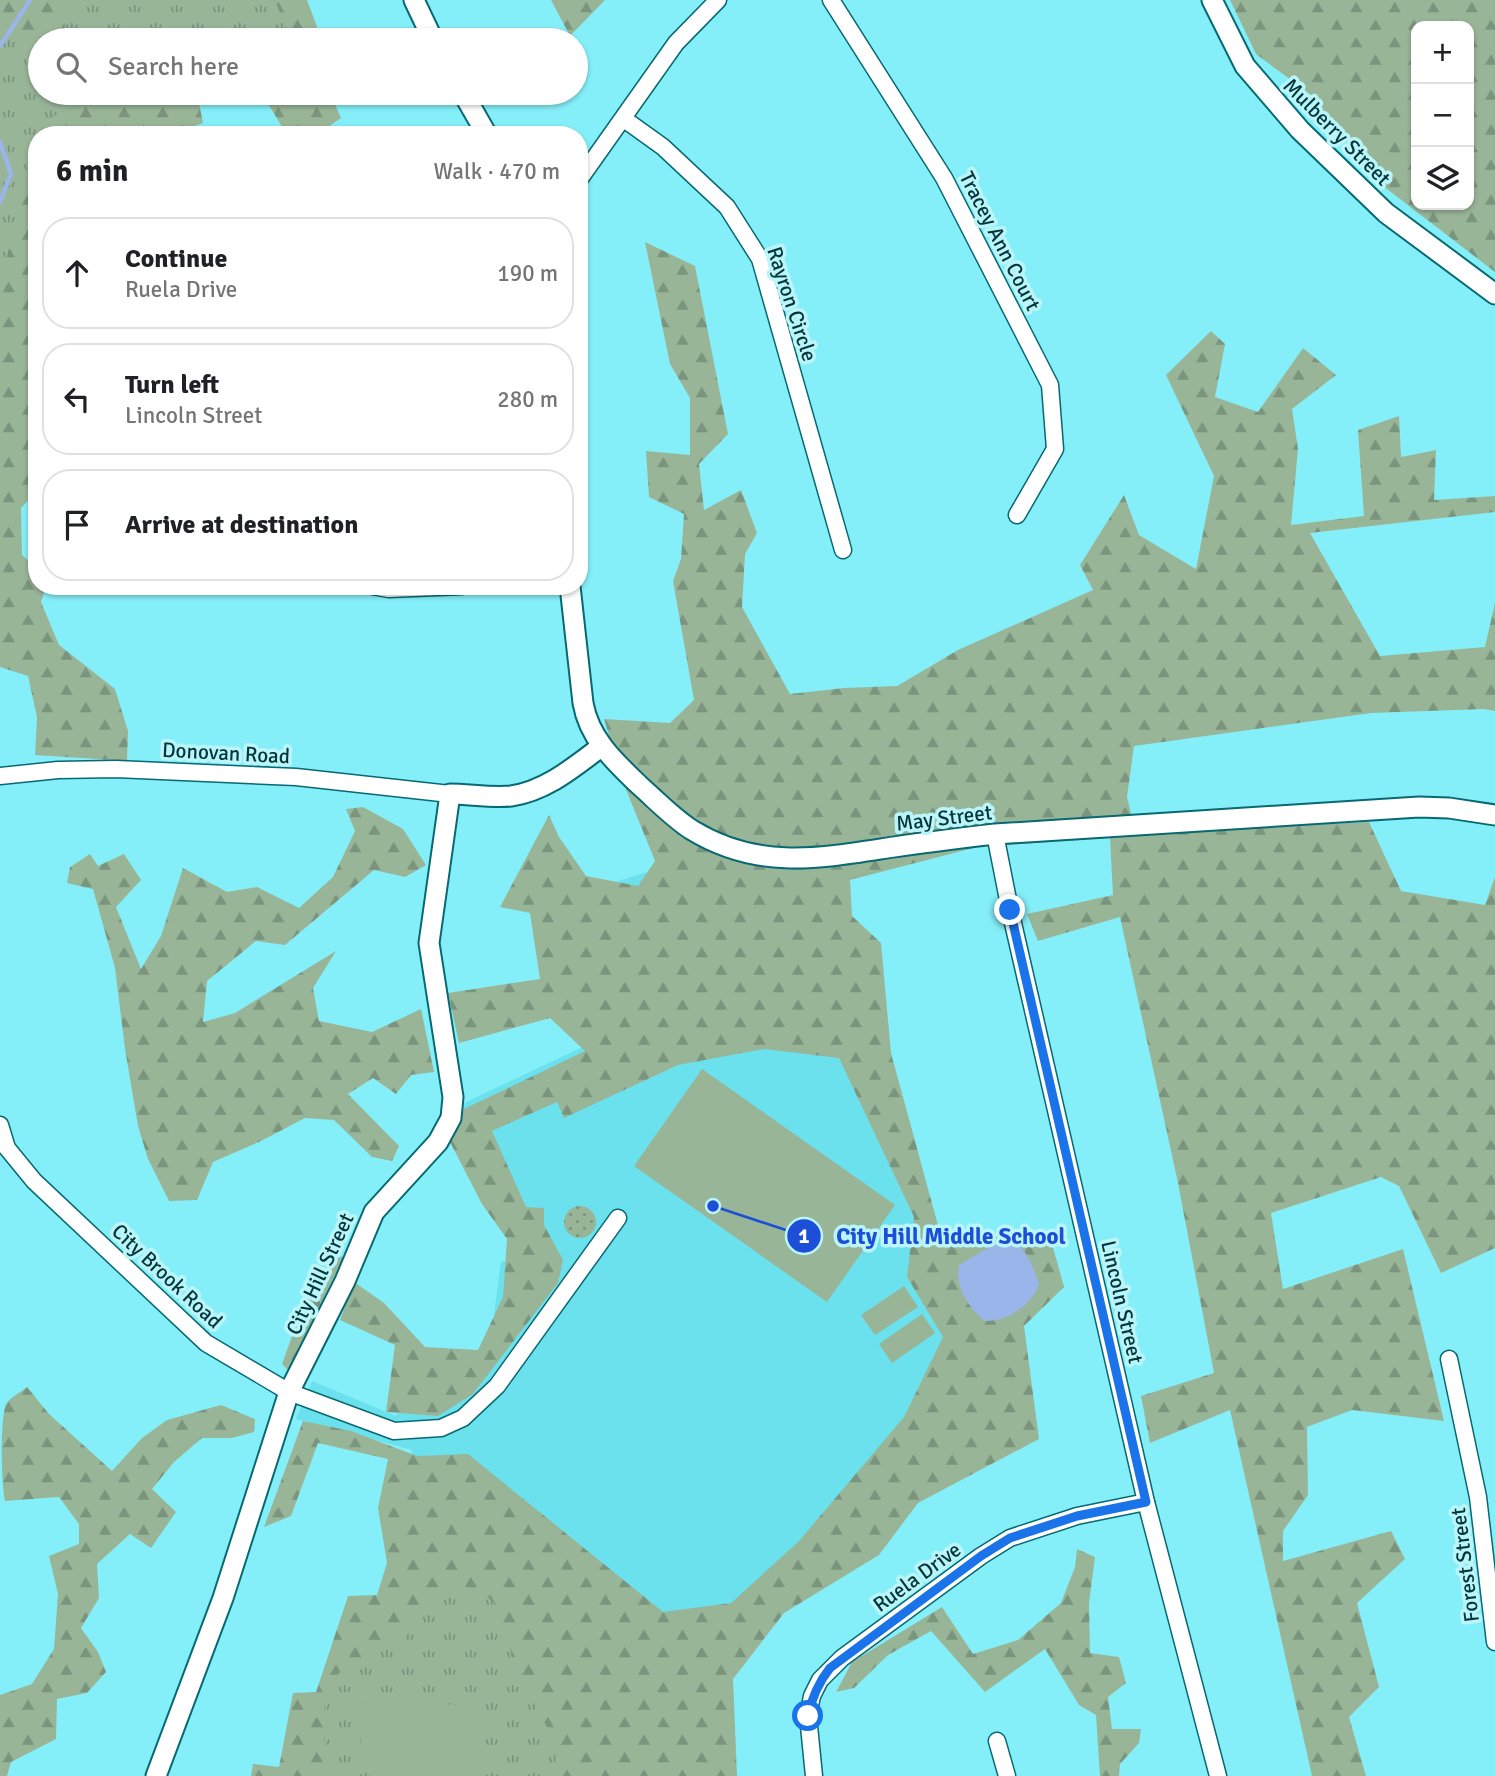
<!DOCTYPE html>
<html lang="en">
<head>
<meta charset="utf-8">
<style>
	:root { --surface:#fff; --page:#f2f2f2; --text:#202124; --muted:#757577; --line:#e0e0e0 }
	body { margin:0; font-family:Signika,sans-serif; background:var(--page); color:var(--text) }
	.controls { position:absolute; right:21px; top:21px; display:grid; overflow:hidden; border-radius:14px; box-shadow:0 2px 5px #0004 }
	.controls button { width:63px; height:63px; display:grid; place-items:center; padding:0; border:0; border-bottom:2px solid var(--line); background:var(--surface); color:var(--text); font:35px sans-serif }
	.stop { position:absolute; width:21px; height:21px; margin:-16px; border:5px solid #1a73e8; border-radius:50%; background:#fff }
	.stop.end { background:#1a73e8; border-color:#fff; box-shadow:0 2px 7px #0008 }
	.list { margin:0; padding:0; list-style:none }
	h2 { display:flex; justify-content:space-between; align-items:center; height:91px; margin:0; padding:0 28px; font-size:30px }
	h2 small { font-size:23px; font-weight:400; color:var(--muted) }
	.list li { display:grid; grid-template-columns:46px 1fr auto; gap:21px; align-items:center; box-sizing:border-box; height:112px; margin:0 14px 14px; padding:0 14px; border:2px solid var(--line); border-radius:28px }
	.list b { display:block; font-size:26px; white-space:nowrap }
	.list p { margin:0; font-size:23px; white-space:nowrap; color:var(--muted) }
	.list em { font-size:23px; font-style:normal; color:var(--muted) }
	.icon { flex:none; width:38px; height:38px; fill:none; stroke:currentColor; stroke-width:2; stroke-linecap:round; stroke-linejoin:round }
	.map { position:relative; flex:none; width:1495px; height:1776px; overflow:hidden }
	.search { position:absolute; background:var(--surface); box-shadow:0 2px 5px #0004; left:28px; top:28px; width:560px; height:77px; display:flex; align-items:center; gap:18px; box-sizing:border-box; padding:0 24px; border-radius:38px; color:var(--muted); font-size:26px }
	.panel { position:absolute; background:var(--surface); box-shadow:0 2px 5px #0004; left:28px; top:126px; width:560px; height:469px; border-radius:28px }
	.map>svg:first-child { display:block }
	.built { fill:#6be1ed }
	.grass { fill:url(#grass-dots) }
	.forest { fill:url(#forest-firs); fill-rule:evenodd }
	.park { fill:url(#park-tufts) }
	.pitch { fill:#99b598 }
	.water { fill:#9ab5e9 }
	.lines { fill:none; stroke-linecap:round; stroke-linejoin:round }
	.stream { stroke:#9ab5e9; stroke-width:4.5 }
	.minor-casing { stroke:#076971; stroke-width:19 }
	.tertiary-casing { stroke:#076971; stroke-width:23 }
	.minor { stroke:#fff; stroke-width:16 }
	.tertiary { stroke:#fff; stroke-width:19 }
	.route { stroke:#1a73e8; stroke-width:9 }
	.labels { text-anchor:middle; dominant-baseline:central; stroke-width:7; stroke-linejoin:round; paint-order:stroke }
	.street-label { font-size:21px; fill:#03363a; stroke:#baf5fa }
	.leader { fill:none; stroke:#1d4ed8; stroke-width:2.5 }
	.callout-dot { fill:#1d4ed8; stroke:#baf5fa; stroke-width:2.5 }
	.mark-label { font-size:21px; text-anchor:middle; font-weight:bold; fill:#fff }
	.callout-label { font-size:23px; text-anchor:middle; font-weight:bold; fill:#1d4ed8; stroke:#baf5fa; stroke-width:7; stroke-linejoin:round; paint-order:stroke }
</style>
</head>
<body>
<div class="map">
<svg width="1495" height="1776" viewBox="0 0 1495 1776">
	<defs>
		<pattern id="grass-dots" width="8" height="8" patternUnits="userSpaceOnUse" patternTransform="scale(1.75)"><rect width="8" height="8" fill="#99b598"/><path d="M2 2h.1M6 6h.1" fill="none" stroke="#7b947d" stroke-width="1.8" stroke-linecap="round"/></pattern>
		<pattern id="forest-firs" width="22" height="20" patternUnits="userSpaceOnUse" patternTransform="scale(1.75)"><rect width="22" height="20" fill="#99b598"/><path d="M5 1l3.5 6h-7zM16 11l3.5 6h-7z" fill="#7b947d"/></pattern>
		<pattern id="park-tufts" width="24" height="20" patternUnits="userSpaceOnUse" patternTransform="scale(1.75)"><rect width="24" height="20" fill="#99b598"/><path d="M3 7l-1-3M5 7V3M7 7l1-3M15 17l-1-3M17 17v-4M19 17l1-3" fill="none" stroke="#7b947d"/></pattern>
	</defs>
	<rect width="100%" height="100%" fill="#85eff9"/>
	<!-- built -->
	<polygon class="built" points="705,854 789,874 982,1385 853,1560 687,1633 384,1589 412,1450 296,1419 312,1381 396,1416 423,1352 488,1359 501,1262 521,1257 455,1143 462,1104 587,1045 593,889"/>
	<!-- grass -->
	<circle class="grass" cx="580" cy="1222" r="16"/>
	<!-- forest -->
	<g class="forest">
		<polygon points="0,0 307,0 322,40 40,40 40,93 197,93 203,123 169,135 37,135 37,491 21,508 22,555 37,568 37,586 46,586 41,602 59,645 115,689 128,731 127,761 35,755 37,717 28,676 0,667"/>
		<polygon points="551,0 605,0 570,36"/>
		<path d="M 1230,0 L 1495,0 L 1495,272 L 1374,179 L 1311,95 L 1256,54 ZM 1416,26 L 1469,26 L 1469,205 L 1416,205 Z"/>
		<polygon points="256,93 330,93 341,118 328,127 329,135 287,135 267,102"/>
		<polygon points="645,242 695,266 728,434 699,464 704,510 741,490 757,533 745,554 742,607 790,694 844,688 897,686 958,650 1093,590 1080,565 1124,495 1139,535 1196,569 1214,476 1166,375 1211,331 1225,344 1215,397 1258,412 1303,348 1336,375 1292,409 1298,449 1291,525 1364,516 1358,430 1399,416 1401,457 1436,450 1434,500 1495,496 1495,512 1310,533 1380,656 1485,647 1495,603 1495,711 1484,709 1371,713 1134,746 1127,797 1136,834 1369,822 1401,891 1485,905 1495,877 1495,1248 1441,1273 1399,1186 1381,1177 1271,1213 1283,1289 1403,1249 1444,1421 1352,1410 1307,1427 1308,1495 1283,1531 1283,1561 1391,1531 1405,1559 1357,1603 1379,1687 1349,1717 1366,1776 1312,1776 1230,1410 1150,1443 1141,1396 1214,1373 1178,1183 1120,917 1038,941 1027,914 1113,895 1110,838 977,847 850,880 852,916 881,943 891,1053 942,1240 1049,1233 1064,1287 1024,1326 1039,1439 918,1503 879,1555 784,1613 733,1679 737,1776 251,1776 253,1764 279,1767 293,1693 316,1692 348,1596 377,1595 387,1563 378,1508 388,1459 318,1443 291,1516 264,1527 303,1421 351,1431 417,1456 468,1454 663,1612 731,1603 799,1541 904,1417 943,1337 907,1277 914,1217 839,1058 764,1049 678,1065 564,1118 557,1102 492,1131 526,1207 544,1208 544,1225 563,1260 558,1283 473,1394 438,1416 386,1412 395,1345 340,1320 354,1282 384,1303 425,1347 478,1350 503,1297 507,1239 482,1204 450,1142 464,1109 585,1051 550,1018 459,1043 448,993 540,979 530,913 500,907 549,815 559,837 586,876 638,886 655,861 625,787 604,719 670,723 694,700 673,581 681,559 684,514 649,497 646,451 690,455 690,398 670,364"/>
		<polygon points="363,807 403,829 426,865 405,877 374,870 285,945 256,941 207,981 203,1022 235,1013 336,951 313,988 319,1021 372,1032 421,1009 434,1072 411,1075 396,1094 373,1078 348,1094 399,1146 392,1161 372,1157 334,1120 305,1118 261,1141 213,1162 197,1200 169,1201 148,1159 138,1126 125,1049 115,968 93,889 67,883 70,867 90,854 98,866 124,854 141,880 116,907 141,969 161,936 183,868 227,892 257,887 299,908 333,877 355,831 346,809"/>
		<polygon points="344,1256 288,1370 282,1364 309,1289 332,1260"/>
		<path d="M 27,1387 L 49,1414 L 112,1471 L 142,1438 L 167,1420 L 221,1405 L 255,1419 L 254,1432 L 232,1438 L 202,1438 L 174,1462 L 152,1489 L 176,1512 L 151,1548 L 130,1534 L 97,1564 L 99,1598 L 81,1628 L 98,1652 L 106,1672 L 87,1693 L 57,1699 L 56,1739 L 11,1762 L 7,1776 L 0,1776 L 0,1695 L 32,1684 L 54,1649 L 58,1594 L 49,1556 L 79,1544 L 79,1524 L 59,1497 L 5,1501 C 1,1482 0,1419 6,1404 C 11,1397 21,1392 27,1387 Z"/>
		<polygon points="1077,1549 1095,1557 1089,1603 1090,1653 1119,1657 1126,1683 1108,1697 1112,1729 1141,1729 1139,1743 1120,1764 1119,1776 1100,1776 1096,1715 1079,1705 1045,1649 985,1692 931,1631 888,1655 854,1688 836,1692 852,1662 942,1607 973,1654 1018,1640 1061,1603 1075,1567"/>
	</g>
	<!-- park -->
	<g class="park">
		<polygon points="61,0 275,0 287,30 260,40 40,40 40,93 116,93 39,121 0,288 0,35 66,34"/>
		<path d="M 460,1585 L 480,1590 L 494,1603 L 507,1634 L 514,1668 L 557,1745 L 554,1776 L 330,1776 C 324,1758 320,1701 329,1685 C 342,1663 380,1649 403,1643 C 421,1609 426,1604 460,1585 Z"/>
	</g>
	<!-- pitch -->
	<g class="pitch">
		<polygon points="702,1069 895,1205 827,1302 634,1166"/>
		<polygon points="904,1286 918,1307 875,1335 861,1315"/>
		<polygon points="922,1314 935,1333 892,1363 879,1344"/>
		<polygon points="425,1698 435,1703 471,1707 487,1728 480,1752 481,1770 479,1776 371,1776 362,1758 358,1704"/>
	</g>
	<!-- water -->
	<path class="water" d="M 1005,1238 C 1024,1241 1034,1268 1039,1284 C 1032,1305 1008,1321 986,1321 C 969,1310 954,1285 959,1265 Z"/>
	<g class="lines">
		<!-- stream -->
		<g class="stream">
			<polyline points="0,46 30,0"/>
			<polyline points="0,142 11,174 0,202"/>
		</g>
		<!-- minor casing -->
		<g class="minor-casing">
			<g id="minor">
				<polyline points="831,0 944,178 1050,385 1055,449 1017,515"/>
				<polyline points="624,119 663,147 727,207 760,259 843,550"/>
				<polyline points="579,180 676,43 718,0"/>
				<polyline points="372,586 389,589 462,586"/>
				<polyline points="0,776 58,770 116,769 296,777 450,794"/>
				<polyline points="995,834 1010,910 1146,1502 1218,1776"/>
				<polyline points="0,1125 7,1148 34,1181 206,1343 289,1392 394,1431 441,1428 463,1418 497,1386 618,1218"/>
				<polyline points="1449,1359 1478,1497 1495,1642"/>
				<polyline points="997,1741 1007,1776"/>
				<polyline points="814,1776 808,1716 812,1696 820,1680 842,1658 981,1556 1010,1538 1077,1516 1146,1502"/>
			</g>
		</g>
		<!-- tertiary casing -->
		<g class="tertiary-casing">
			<g id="tertiary">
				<polyline points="414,0 433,40"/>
				<polyline points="1212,0 1245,66 1300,130 1386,213 1495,294"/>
				<polyline points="463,93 487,135"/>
				<path d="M 570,586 L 583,703 C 589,738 614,761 639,785 C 656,800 673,818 692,830 C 759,871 822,858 894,847 C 928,842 961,838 995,834 L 1419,807 L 1449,808 L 1495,815"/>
				<path d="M 156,1776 L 223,1598 L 289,1392 L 345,1281 L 374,1212 L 438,1142 L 451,1118 L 453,1097 L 429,943 L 450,794 C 469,794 491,798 511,796 C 546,791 574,767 602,746"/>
			</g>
		</g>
		<!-- minor -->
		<use href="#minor" class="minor"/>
		<!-- tertiary -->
		<use href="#tertiary" class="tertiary"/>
	</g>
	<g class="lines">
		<!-- route -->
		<path class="route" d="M 808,1716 C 812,1697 818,1683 830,1668 L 981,1556 L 1010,1538 L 1077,1516 L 1146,1502 L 1010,910"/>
	</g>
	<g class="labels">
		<!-- street labels -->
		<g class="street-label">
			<text transform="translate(1337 132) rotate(45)">Mulberry Street</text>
			<text transform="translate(1000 241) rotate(63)">Tracey Ann Court</text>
			<text transform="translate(792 304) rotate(72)">Rayron Circle</text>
			<text transform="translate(226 753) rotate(3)">Donovan Road</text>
			<text transform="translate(944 818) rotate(-7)">May Street</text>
			<text transform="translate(320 1274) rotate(-65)">City Hill Street</text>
			<text transform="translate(167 1276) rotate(43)">City Brook Road</text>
			<text transform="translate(1122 1302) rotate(77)">Lincoln Street</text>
			<text transform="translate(1465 1565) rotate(-97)">Forest Street</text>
			<text transform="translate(917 1577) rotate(-36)">Ruela Drive</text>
		</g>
	</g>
	<!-- callouts -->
	<path class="leader" d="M713 1206L804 1236"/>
	<g class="callout-dot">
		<circle cx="713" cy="1206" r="7"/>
		<circle cx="804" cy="1236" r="18"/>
	</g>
	<g class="mark-label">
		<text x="804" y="1243">1</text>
	</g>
	<g class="callout-label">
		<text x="951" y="1244">City Hill Middle School</text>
	</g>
</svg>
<div class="controls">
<button>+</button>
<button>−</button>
<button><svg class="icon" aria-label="layers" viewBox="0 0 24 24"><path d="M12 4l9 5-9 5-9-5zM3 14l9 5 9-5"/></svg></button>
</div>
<div class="stop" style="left:808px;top:1716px"></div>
<div class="stop end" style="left:1010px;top:910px"></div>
<div class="search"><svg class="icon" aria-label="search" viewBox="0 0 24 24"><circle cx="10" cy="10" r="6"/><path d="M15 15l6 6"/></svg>Search here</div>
<section class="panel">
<h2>6 min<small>Walk · 470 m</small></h2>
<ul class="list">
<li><svg class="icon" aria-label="ahead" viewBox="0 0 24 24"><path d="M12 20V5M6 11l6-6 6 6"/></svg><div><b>Continue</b><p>Ruela Drive</p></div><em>190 m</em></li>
<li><svg class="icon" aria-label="left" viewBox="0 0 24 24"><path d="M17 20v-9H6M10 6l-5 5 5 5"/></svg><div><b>Turn left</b><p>Lincoln Street</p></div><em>280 m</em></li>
<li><svg class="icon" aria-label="arrive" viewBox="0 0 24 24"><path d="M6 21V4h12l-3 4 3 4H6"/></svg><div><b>Arrive at destination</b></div></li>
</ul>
</section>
</div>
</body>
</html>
